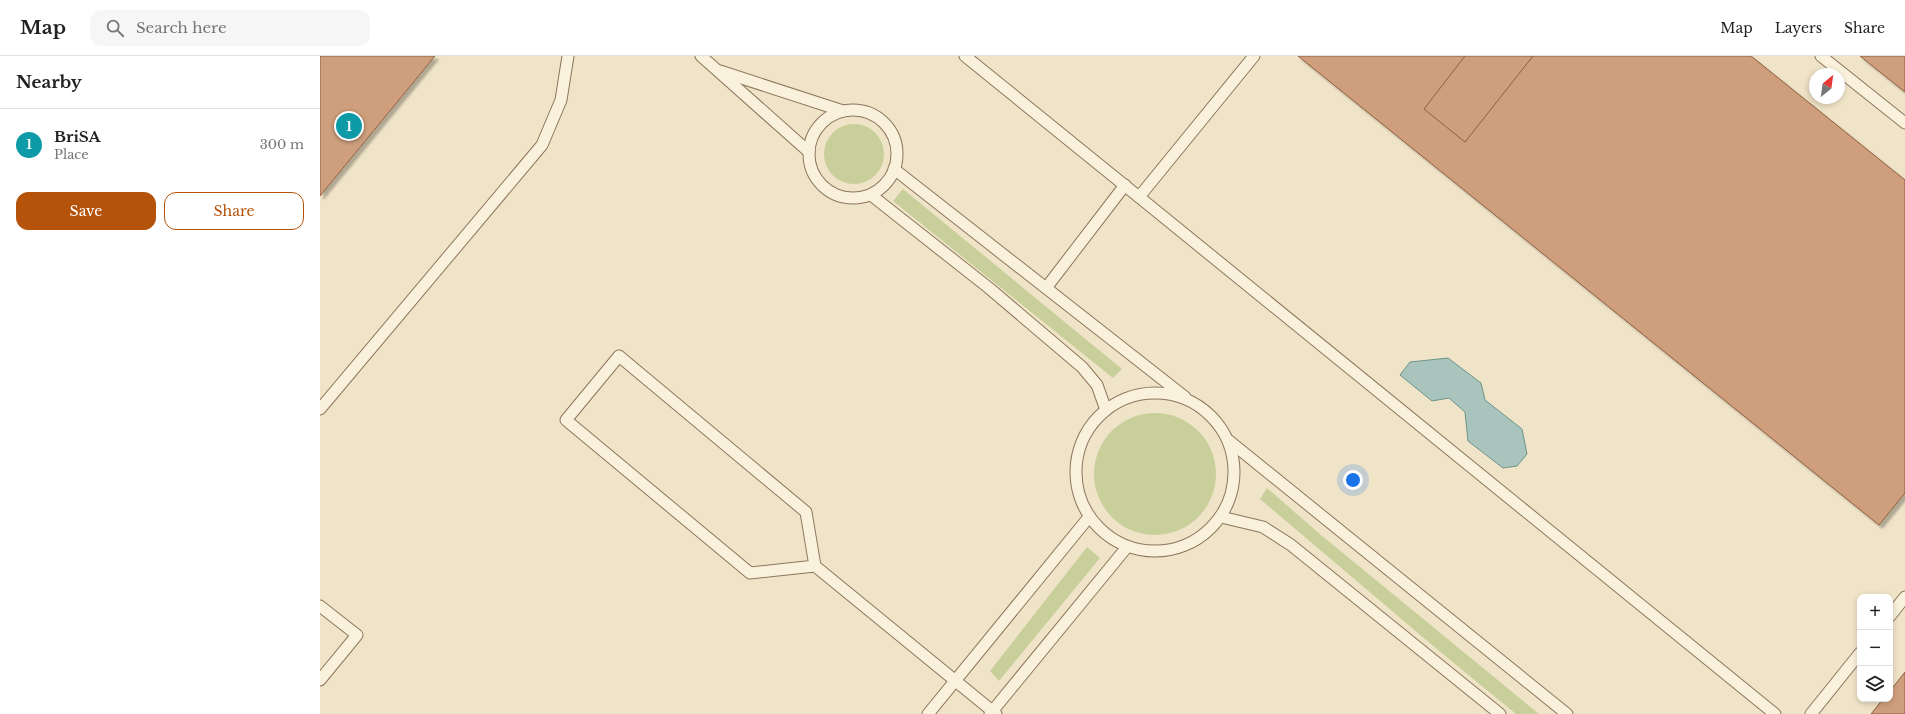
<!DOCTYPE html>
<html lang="en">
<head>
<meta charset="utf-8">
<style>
	:root { --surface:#fff; --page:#f6f6f6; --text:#222; --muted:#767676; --line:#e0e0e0; --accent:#b45309 }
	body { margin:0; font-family:"Libre Baskerville",serif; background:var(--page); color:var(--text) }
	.controls { position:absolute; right:12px; bottom:12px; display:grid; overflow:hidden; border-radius:8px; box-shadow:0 2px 6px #0003 }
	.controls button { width:36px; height:36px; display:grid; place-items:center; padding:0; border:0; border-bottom:1px solid var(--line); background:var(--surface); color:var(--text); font:20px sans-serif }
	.compass { position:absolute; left:1489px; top:12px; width:36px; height:36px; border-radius:50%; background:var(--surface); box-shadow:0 2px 6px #0003; rotate:29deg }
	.you { position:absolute; left:1033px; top:424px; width:14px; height:14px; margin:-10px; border:3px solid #fff; border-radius:50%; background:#1a73e8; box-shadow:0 0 0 6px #1a73e833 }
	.badge { display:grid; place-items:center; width:26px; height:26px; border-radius:50%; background:var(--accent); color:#fff; font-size:13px; font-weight:700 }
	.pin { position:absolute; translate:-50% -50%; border:2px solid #fff; box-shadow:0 1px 4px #0006 }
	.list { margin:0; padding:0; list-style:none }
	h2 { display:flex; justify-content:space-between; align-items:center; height:52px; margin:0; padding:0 16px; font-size:17px }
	h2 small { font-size:13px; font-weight:400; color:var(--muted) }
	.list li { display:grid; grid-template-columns:26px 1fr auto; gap:12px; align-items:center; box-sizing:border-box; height:72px; padding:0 16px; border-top:1px solid var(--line) }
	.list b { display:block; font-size:15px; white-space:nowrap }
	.list p { margin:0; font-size:13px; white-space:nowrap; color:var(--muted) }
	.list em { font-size:13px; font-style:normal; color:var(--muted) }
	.actions { display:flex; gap:8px; padding:12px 16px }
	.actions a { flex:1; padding:9px 0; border:1px solid var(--accent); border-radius:12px; text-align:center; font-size:14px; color:var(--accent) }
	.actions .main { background:var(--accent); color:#fff }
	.icon { flex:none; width:22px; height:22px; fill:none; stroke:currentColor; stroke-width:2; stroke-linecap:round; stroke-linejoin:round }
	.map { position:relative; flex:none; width:1585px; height:658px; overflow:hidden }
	header { display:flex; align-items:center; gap:24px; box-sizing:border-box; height:56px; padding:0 20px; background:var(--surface); border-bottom:1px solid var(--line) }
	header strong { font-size:19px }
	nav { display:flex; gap:22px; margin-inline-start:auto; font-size:14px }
	.search { width:280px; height:36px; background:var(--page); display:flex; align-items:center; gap:10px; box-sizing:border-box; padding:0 14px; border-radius:12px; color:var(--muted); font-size:15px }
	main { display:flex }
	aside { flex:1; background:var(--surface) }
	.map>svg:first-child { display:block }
	.green { fill:#c9cf9b }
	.water { fill:#a9c4bc; stroke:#6f938a }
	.building { fill:#cf9f7d; stroke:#8d5f41; filter:url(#shadow) }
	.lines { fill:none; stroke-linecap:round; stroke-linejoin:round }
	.service-casing { stroke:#8d765c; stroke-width:13 }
	.service { stroke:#faf1dc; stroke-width:11 }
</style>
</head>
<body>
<header>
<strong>Map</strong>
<div class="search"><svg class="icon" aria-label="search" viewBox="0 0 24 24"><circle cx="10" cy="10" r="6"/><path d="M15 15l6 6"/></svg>Search here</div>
<nav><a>Map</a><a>Layers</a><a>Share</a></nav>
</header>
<main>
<aside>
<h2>Nearby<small></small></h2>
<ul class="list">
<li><span class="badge" style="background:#0f9aa8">1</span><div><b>BriSA</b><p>Place</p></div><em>300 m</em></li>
</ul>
<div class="actions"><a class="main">Save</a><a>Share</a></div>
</aside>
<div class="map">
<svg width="1585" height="658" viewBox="0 0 1585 658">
	<defs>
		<filter id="shadow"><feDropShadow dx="3.5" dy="3.5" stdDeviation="1" flood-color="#0004"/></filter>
	</defs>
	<rect width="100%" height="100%" fill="#f0e4c8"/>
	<!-- green -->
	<g class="green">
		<circle cx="534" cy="98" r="30"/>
		<polygon points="583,133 802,313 793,322 573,145"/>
		<circle cx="835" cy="418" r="61"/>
		<polygon points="947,432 1001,479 1219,658 1196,658 1118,594 940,443"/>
		<polygon points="767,491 780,502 679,625 670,615"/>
	</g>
	<!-- water -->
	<polygon class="water" points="1128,302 1161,327 1165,344 1202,373 1207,398 1197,410 1183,412 1148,385 1145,356 1129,342 1112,345 1080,319 1090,306"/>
	<!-- building -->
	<g class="building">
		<polygon points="0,0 115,0 0,140"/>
		<polygon points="978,0 1431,0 1585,124 1585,437 1559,469"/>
		<polygon points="1145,0 1213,0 1145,86 1104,53"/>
		<polygon points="1540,0 1585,0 1585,36"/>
		<polygon points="1585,616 1585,658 1551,658 1563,643 1570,643 1570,635"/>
	</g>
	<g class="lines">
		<!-- service casing -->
		<g class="service-casing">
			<g id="service">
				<polyline points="381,0 489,96"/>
				<polyline points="645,0 819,141 934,0"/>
				<polyline points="1501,0 1585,67"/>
				<polyline points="400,15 523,55"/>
				<circle cx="533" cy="98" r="44"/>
				<polyline points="574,113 865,341"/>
				<polyline points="551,139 669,232 762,311 777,329 786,354"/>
				<polyline points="819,141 1455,658"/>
				<polyline points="726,232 805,129"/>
				<circle cx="835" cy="416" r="79"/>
				<polyline points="0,353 222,89 241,44 248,0"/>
				<polyline points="908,384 1247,658"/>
				<polyline points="901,461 943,471 971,489 1180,658"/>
				<polyline points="495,510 430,517 246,364 299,300 486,456 495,510 676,658"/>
				<polyline points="0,550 37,579 0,624"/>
				<polyline points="1570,560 1585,541"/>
				<polyline points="608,658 769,461"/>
				<polyline points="670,658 807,491"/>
				<polyline points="1491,658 1540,597"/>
			</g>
		</g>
		<!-- service -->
		<use href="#service" class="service"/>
	</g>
</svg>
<div class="controls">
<button>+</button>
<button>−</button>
<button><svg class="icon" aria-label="layers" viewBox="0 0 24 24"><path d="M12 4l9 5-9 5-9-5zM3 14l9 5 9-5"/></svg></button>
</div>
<svg class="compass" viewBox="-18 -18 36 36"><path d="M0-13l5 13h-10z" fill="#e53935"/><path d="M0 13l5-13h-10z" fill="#767676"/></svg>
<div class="you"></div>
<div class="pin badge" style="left:29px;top:70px;background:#0f9aa8">1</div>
</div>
</main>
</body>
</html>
